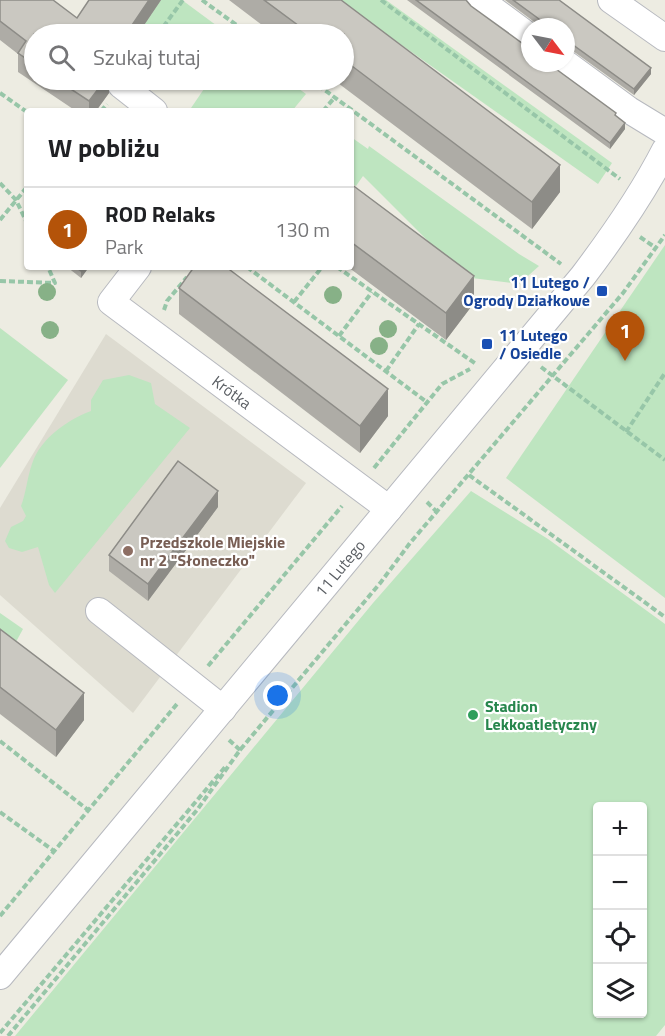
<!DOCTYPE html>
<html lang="pl">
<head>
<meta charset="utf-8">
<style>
	:root { --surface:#fff; --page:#f2f2f2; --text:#202124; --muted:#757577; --line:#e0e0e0; --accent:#b45309 }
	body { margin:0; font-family:"Titillium Web",sans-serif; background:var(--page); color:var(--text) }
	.controls { position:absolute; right:18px; bottom:18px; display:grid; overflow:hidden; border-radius:6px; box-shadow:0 2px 4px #0004 }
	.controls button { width:54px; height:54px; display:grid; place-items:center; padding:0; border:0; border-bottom:2px solid var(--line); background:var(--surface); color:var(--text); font:30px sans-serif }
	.compass { position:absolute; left:521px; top:18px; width:54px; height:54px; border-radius:50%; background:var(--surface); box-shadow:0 2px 4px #0004; rotate:122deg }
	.you { position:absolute; left:278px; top:696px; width:21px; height:21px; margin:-15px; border:4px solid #fff; border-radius:50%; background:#1a73e8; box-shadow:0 0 0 9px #1a73e833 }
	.badge { display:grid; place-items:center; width:39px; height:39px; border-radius:50%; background:var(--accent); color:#fff; font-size:20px; font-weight:700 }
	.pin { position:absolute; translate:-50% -50px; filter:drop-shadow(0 2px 3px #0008) }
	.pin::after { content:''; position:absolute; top:32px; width:21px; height:18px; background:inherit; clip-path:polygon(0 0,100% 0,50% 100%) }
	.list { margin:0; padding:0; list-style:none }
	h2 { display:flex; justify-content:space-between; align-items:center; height:78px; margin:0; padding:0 24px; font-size:26px }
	h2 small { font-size:20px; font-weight:400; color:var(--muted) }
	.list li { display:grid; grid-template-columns:39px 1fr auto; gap:18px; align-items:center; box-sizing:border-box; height:84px; padding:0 24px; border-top:2px solid var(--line) }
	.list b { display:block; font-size:22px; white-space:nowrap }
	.list p { margin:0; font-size:20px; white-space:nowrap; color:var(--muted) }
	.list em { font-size:20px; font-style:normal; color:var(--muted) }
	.icon { flex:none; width:33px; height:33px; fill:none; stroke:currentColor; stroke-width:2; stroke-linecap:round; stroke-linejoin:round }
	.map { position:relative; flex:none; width:665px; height:1036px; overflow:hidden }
	.search { position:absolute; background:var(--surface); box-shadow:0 2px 4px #0004; left:24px; top:24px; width:330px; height:66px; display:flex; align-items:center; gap:15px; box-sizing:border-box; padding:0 21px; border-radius:33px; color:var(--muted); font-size:22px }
	.panel { position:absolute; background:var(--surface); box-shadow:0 2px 4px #0004; left:24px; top:108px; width:330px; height:162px; border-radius:6px }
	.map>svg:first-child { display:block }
	.education { fill:#dddbd0 }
	.green { fill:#bee5c0; fill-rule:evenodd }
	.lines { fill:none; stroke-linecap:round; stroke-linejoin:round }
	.minor-casing { stroke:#b7b9bf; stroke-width:28 }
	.path { stroke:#97c6a8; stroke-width:4; stroke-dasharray:6 3; stroke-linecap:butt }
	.minor { stroke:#fff; stroke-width:26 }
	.tree { fill:#87b187 }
	.wall { fill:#aeaca6 }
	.shaded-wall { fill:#8d8c87 }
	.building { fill:#cac8c1; stroke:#8d8c87; stroke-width:1.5 }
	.transit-dot { fill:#1a4fb4; stroke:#fff; stroke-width:2 }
	.education-dot { fill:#8d6e63; stroke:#fff; stroke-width:2 }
	.leisure-dot { fill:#2e9e5b; stroke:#fff; stroke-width:2 }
	.labels { text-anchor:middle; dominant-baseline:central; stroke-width:4.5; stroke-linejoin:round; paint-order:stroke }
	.transit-label { font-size:16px; font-weight:bold; fill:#164399; stroke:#fff; text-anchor:end }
	.street-label { font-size:16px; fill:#5a5e63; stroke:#fff }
	.education-label { font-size:16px; font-weight:bold; fill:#785e54; stroke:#fff; text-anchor:start }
	.leisure-label { font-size:16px; font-weight:bold; fill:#27864d; stroke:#fff; text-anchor:start }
</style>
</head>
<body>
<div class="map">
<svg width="665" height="1036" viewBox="0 0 665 1036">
	<rect width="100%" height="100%" fill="#edece2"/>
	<!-- education -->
	<polygon class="education" points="106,334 306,483 133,713 0,595 0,508"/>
	<!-- green -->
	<g class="green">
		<polygon points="157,0 182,0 228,34 135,34"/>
		<polygon points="338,0 386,0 612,163 598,184"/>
		<polygon points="210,80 287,80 306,94 292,111 189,111"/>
		<polygon points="351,137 368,149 369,146 519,254 539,266 519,284 464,277 363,176 356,186 351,183"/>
		<polygon points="665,245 665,598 506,478"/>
		<polygon points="0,328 68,380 0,468"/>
		<path d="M 129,375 L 151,383 L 155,404 L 190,428 L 55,593 L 49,585 L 38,547 L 22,552 L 9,548 L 5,541 L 11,527 L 23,521 L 26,516 L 21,506 C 26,493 27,478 32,464 C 40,439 67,420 91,411 L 91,400 L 103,380 Z"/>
		<path d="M 471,491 L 548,539 L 665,624 L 665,1025 L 656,1036 L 15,1036 L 373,603 ZM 642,806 L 642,1014 L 598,1014 L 598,806 Z"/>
		<polygon points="0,613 23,629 11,651 0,643"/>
	</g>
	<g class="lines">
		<!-- minor casing -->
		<g class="minor-casing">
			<g id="minor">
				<polyline points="480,0 530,37"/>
				<polyline points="611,0 665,38"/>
				<polyline points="565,63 629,110 665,132"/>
				<polyline points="121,85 154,111"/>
				<path id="s1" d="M 138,267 L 111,302 L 389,509"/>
				<polyline points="99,611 223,709"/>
				<path id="s2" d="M 0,976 L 583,276 C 614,235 642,195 665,150"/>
			</g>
		</g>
		<!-- path -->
		<g class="path">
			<polyline points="202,0 249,34"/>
			<polyline points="381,0 620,179"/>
			<polyline points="158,34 183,0"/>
			<polyline points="311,80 561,264"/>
			<polyline points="0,93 27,112"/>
			<polyline points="101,111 107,104"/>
			<polyline points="323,111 335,97"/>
			<polyline points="0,183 16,200 27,223"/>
			<polyline points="0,220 27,187"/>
			<polyline points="640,237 656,248"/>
			<polyline points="247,267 428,403"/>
			<polyline points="337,267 476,364"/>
			<polyline points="0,281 55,283 48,267"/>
			<polyline points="294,302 322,267"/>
			<polyline points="164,310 167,301 187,277"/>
			<polyline points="339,336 372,292"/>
			<polyline points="541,367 665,460"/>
			<polyline points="386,371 419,324"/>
			<polyline points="626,432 665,373"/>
			<polyline points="374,468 442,384 470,369"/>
			<polyline points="469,475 665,617"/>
			<polyline points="427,502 437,512"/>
			<polyline points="208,666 342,506"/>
			<polyline points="229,740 240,750 239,751"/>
			<polyline points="0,741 88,810"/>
			<polyline points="0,812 54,851"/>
			<polyline points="0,916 177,704"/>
			<polyline points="0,1033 226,766"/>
			<polyline points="8,1036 197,810 240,750 381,582 410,543 623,293 665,235"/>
		</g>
		<!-- minor -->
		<use href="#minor" class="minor"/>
	</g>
	<!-- trees -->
	<g class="tree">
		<circle cx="47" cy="292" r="9"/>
		<circle cx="333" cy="295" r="9"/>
		<circle cx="388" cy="329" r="9"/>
		<circle cx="50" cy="330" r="9"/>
		<circle cx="379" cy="346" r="9"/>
	</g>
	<!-- wall -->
	<g class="wall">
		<polygon points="0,0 77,18 89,0 161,0 138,34 34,34 34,80 109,80 109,93 96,111 76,111 18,72 18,54 0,40"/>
		<polygon points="229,0 341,0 560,192 532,229 334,80 344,80 344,34 274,34"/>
		<polygon points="407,0 466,0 471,6 556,69 616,116 625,129 610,149"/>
		<polygon points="505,0 559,0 651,74 634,95 573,51 566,48 566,27 541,27"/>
		<polygon points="351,184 474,303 446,340 348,267 351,267"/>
		<polygon points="67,267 89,267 81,278"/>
		<polygon points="179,288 388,416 360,453 179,314"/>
		<polygon points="218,507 148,601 109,571 109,555"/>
		<polygon points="0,629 84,720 56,757 0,714"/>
	</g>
	<!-- shaded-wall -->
	<g class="shaded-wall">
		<polygon points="149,0 161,0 138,34 126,34"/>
		<polygon points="651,68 651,74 634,95 634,89"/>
		<polygon points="105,80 109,80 109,93 96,111 89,111 89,101"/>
		<polygon points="625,123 625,129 610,149 610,143"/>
		<polygon points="560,165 560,192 532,229 532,202"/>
		<polygon points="84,267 89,267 81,278 81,271"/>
		<polygon points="474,276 474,303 446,340 446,313"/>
		<polygon points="388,389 388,416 360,453 360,426"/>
		<polygon points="218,491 218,507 148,601 148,584"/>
		<polygon points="84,693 84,720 56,757 56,730"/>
	</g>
	<!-- building -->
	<g class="building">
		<polygon points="0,0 53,0 77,18 89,0 149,0 126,34 34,34 34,64 18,53 26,41 0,21"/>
		<polygon points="264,0 341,0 560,165 532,202 344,60 344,34 310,34"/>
		<polygon points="416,0 466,0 471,6 522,43 530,46 530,63 551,63 556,69 616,113 615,115 625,123 610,143"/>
		<polygon points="513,0 559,0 651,68 634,89 573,45 566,42 566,27 544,27 543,24 539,19"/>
		<polygon points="57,80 105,80 89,101"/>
		<polygon points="351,184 474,276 446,313 351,242"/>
		<polygon points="75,267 84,267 81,271"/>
		<polygon points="194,267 226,267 388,389 360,426 179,288"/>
		<polygon points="178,461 218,491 148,584 109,555"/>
		<polygon points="0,629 84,693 56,730 0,687"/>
	</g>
	<!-- markers -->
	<g class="transit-dot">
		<rect x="596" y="285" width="12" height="12" rx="3"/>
		<rect x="481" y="338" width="12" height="12" rx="3"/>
	</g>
	<circle class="education-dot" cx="128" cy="551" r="6"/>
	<circle class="leisure-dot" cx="473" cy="715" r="6"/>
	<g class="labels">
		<!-- transit labels -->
		<g class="transit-label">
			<text x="590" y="282">11 Lutego /<tspan x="590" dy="18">Ogrody Działkowe</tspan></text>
			<text x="499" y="335" text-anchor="start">11 Lutego<tspan x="499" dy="18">/ Osiedle</tspan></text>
		</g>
		<!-- street labels -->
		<g class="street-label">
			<text stroke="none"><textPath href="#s1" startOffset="195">Krótka</textPath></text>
			<text stroke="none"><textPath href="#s2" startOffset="531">11 Lutego</textPath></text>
		</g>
		<!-- education labels -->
		<g class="education-label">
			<text x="140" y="542">Przedszkole Miejskie<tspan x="140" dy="18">nr 2 "Słoneczko"</tspan></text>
		</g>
		<!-- leisure labels -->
		<g class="leisure-label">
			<text x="485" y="706">Stadion<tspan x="485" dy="18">Lekkoatletyczny</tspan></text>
		</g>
	</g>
</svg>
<div class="controls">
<button>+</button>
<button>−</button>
<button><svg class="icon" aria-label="locate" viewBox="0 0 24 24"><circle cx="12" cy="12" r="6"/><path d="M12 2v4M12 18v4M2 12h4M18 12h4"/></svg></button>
<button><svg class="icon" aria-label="layers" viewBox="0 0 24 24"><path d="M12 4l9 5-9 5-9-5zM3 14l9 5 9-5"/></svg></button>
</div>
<svg class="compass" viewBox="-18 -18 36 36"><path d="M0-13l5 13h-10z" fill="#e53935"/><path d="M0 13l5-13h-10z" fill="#757577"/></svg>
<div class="you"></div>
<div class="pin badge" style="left:625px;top:361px">1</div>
<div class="search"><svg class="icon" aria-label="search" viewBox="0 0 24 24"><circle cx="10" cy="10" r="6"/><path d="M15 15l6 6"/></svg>Szukaj tutaj</div>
<section class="panel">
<h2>W pobliżu<small></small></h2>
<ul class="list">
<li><span class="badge">1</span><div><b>ROD Relaks</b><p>Park</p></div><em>130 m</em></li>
</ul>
</section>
</div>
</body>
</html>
